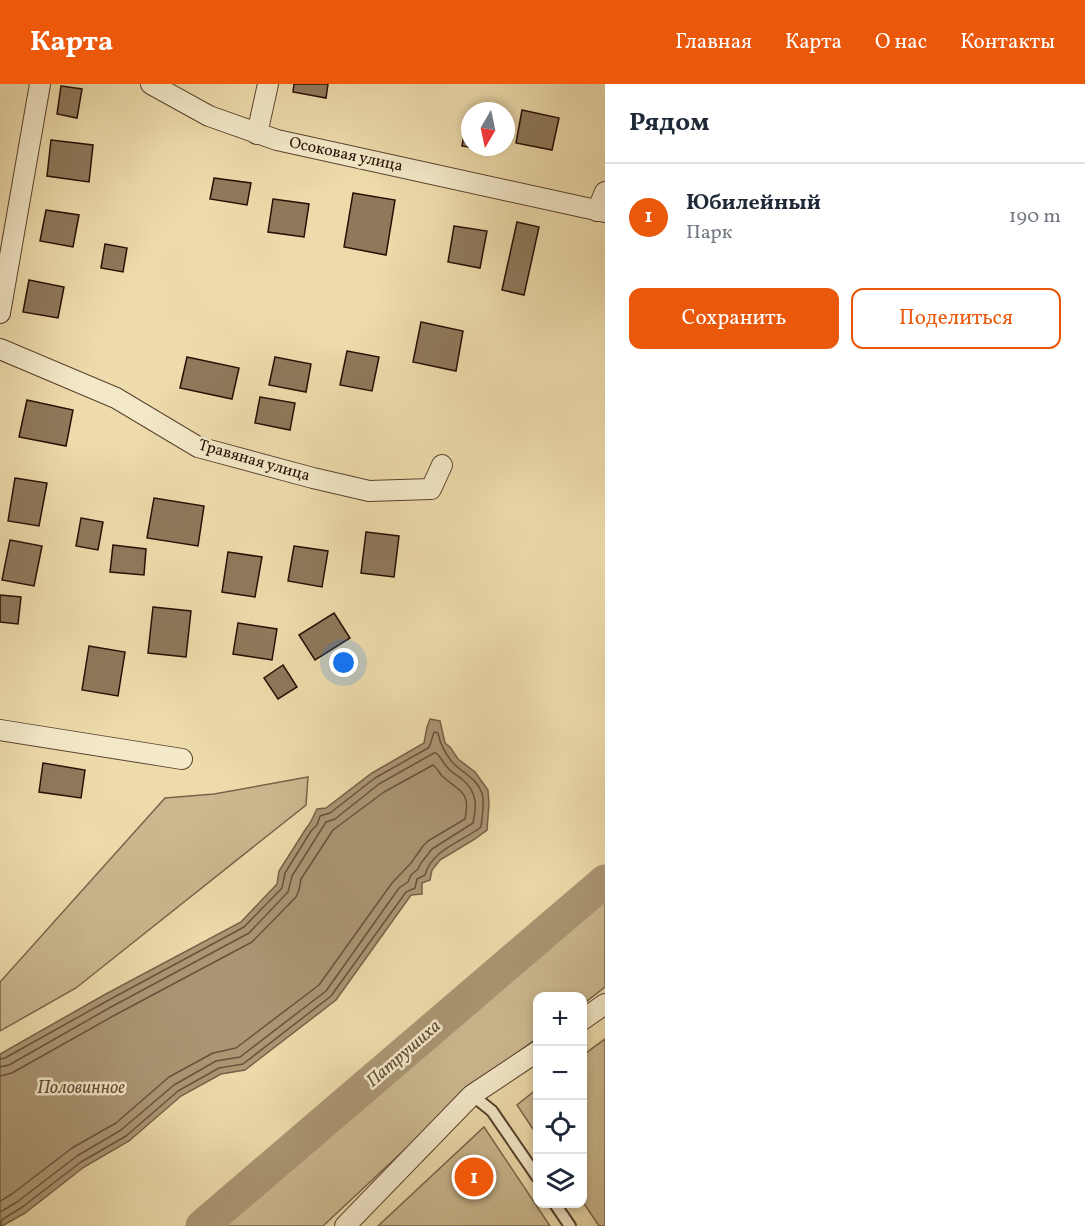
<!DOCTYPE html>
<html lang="ru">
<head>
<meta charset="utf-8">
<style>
	:root { --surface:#fff; --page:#f6f6f7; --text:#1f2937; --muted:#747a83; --line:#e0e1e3; --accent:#ea580c }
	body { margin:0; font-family:Vollkorn,serif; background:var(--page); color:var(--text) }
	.controls { position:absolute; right:18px; bottom:18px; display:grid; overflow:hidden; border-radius:12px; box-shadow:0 3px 9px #0003 }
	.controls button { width:54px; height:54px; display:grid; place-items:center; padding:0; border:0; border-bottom:2px solid var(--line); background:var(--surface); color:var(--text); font:30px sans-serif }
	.compass { position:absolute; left:461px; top:18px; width:54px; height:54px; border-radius:50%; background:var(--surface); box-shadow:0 3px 9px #0003; rotate:189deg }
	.you { position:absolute; left:344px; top:579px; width:21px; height:21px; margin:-15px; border:4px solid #fff; border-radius:50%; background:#1a73e8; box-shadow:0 0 0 9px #1a73e833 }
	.badge { display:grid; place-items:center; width:39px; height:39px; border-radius:50%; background:var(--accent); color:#fff; font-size:20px; font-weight:700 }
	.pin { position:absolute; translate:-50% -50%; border:3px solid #fff; box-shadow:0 2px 6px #0006 }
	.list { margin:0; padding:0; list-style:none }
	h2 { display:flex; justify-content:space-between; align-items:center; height:78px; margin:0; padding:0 24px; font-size:26px }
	h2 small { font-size:20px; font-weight:400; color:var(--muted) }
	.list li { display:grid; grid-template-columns:39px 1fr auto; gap:18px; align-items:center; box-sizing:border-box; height:108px; padding:0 24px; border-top:2px solid var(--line) }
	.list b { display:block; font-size:22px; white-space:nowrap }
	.list p { margin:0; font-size:20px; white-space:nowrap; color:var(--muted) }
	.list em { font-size:20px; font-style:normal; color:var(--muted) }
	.actions { display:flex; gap:12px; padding:18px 24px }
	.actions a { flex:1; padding:14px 0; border:2px solid var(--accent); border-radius:12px; text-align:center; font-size:21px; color:var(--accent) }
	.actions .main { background:var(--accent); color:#fff }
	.icon { flex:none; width:33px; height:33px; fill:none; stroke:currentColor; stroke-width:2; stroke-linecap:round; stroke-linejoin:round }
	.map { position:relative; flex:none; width:605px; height:1142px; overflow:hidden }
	header { display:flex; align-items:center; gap:36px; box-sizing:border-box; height:84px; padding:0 30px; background:var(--accent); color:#fff }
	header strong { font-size:28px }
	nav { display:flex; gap:33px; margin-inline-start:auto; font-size:21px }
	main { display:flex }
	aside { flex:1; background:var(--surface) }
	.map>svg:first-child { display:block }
	.green { fill:#cbb88f; stroke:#79644a; stroke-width:1.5 }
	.water { fill:#aa9673; stroke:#766047; stroke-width:1.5 }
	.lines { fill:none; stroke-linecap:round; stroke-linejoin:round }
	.shore { stroke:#68523c; stroke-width:1.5 }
	.river { stroke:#aa9673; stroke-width:33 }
	.building { fill:#8e795b; stroke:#270f05; stroke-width:1.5 }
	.lane-casing { stroke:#58422e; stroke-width:14 }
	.street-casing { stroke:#58422e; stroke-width:22 }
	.lane { stroke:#f3e8c8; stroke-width:10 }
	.street { stroke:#f3e8c8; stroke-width:20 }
	.labels { text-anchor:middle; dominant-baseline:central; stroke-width:5; stroke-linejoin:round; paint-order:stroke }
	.street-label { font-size:16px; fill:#270f05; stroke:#f3e8c8 }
	.water-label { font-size:18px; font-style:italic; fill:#624c36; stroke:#f3e8c8 }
</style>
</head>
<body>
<header>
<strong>Карта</strong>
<nav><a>Главная</a><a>Карта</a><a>О нас</a><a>Контакты</a></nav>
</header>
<main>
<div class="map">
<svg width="605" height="1142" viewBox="0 0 605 1142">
	<rect width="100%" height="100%" fill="#eddbab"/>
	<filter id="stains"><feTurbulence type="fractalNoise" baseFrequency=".00333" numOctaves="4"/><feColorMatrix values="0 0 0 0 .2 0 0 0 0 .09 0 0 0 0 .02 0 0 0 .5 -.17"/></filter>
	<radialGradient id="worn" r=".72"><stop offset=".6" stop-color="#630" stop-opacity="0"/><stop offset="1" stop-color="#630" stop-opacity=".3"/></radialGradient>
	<!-- green -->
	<g class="green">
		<polygon points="308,693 306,721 76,904 0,947 0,898 165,714 214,710"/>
		<polygon points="605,812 605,903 583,920 582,912 538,912 537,954 464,1010 323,1142 224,1142 396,988"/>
		<polygon points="605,955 605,1142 599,1142 583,1118 582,972"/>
		<polygon points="537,1005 537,1051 517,1021"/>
		<polygon points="484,1043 550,1142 378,1142"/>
	</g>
	<!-- water -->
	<path class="water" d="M 430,635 L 440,637 L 445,659 L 450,663 L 458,675 L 475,688 L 488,706 L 489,720 L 487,746 L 475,755 L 440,776 L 432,786 L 430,796 L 422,799 L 422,810 L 411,811 L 336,916 L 245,986 L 221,990 L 181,1012 L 129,1057 L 84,1083 L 25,1129 L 2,1142 L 0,1142 L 0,970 L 104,911 L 241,838 L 277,800 L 279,787 L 307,743 C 312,738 313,732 317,725 L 326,724 L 372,689 L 424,659 L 427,643 Z"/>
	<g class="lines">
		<!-- shore -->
		<g class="shore">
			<path d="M 0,975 L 5,974 L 107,917 L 244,843 L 282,804 L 285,789 L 311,747 L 317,741 L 320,732 L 330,729 L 375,694 L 428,664 L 430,661 L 434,648 L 438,649 C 440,660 445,669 452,678 C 462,689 477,694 482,709 C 485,719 482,733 481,743 C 462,758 432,765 425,791 L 417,795 L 415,804 L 406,808 L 331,912 L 243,980 L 219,984 L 178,1007 L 126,1052 L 81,1078 L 21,1124 L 3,1135 L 1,1138 L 1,1142"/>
			<path d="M 0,983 L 9,981 L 111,923 L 249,849 L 288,808 L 292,792 L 326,738 L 335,735 L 379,700 L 434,669 L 436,669 C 441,673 443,679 448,684 C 452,689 458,692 463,696 C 477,708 477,722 473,739 L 432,765 L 421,779 L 418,785 L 411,791 L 408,798 L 399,804 L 326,907 L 240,973 L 216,977 L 174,1001 L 121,1046 L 77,1072 L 17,1118 L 0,1128"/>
			<path d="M 0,992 L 12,989 L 115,931 L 252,858 L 296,813 L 299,806 L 301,795 L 333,746 L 384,708 L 433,681 C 437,684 439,688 442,692 C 460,708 471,707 465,735 L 428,757 L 423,762 L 411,779 L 392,799 L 319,901 L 236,964 L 213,969 L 169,993 L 116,1039 L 72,1064 L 12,1110 L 0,1117"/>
		</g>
		<!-- river -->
		<polyline class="river" points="202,1142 605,797"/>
	</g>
	<!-- building -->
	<g class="building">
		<polygon points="294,0 328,0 326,14 293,8"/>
		<polygon points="61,2 82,5 77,34 57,30"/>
		<polygon points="522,26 559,34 552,66 516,59"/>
		<polygon points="468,29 470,29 470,63 497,63 496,68 462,62"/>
		<polygon points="51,56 93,61 89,98 47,92"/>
		<polygon points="214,94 251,99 247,121 210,115"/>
		<polygon points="353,109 395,116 386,171 344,163"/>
		<polygon points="273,115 309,120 304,153 268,148"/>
		<polygon points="46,126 79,131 73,163 40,157"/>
		<polygon points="517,138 539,143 524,211 502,206"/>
		<polygon points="454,142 487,147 480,184 448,178"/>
		<polygon points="105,160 127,164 123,188 101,184"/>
		<polygon points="29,196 64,203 58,234 23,228"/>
		<polygon points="421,238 463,247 456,287 413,278"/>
		<polygon points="347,267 379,273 372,307 340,301"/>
		<polygon points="187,273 239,284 232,315 180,304"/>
		<polygon points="275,273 311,280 306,308 269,301"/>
		<polygon points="260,313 295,319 290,346 255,339"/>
		<polygon points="27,316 73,326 66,362 19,353"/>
		<polygon points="15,394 47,399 39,442 8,437"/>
		<polygon points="154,414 204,422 198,462 147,454"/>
		<polygon points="81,434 103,438 98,466 76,462"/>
		<polygon points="366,448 399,452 394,493 361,489"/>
		<polygon points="10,456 42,462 34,502 2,496"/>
		<polygon points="113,461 146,465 144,491 110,488"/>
		<polygon points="294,462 328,467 322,503 288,497"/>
		<polygon points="228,468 262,473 255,513 222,508"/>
		<polygon points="0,511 21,513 18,540 0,538"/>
		<polygon points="153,523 191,527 186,573 148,569"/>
		<polygon points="334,529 350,554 315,576 299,551"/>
		<polygon points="238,539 277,545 272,576 233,570"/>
		<polygon points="89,562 125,568 118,612 82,606"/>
		<polygon points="283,581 297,603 278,615 264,594"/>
		<polygon points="43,679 85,686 81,714 39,708"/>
	</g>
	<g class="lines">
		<!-- lane casing -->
		<g class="lane-casing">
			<g id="lane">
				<polyline points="472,1011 492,1027 538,1094"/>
				<polyline points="555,1120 570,1142"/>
			</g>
		</g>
		<!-- street casing -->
		<g class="street-casing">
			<g id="street">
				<polyline points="151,0 209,32 277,56 605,128"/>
				<polyline points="257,50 268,0"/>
				<polyline points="597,127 605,108"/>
				<polyline points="0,229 40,0"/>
				<polyline points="0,265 116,314 198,363 313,394 369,407 431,405 442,381"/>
				<polyline points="0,646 182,675"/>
				<polyline points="582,936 605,920"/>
				<polyline points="345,1142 472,1011 538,967"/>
			</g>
		</g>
		<!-- lane -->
		<use href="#lane" class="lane"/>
		<!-- street -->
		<use href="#street" class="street"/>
	</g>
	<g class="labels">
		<!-- street labels -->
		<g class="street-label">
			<text transform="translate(346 71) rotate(12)">Осоковая улица</text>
			<text transform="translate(254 377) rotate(16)">Травяная улица</text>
		</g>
		<!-- water labels -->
		<g class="water-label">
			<text transform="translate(404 970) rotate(-41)">Патрушиха</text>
			<text x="81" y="1004">Половинное</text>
		</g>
	</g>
	<rect width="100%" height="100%" filter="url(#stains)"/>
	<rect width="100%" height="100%" fill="url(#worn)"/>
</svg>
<div class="controls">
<button>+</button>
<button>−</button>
<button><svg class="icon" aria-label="locate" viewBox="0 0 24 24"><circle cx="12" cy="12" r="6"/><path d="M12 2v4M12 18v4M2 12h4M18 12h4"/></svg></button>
<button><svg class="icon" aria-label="layers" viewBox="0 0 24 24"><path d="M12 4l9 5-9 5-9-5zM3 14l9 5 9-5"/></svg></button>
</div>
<svg class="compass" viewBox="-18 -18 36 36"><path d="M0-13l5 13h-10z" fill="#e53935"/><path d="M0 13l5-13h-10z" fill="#747a83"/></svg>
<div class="you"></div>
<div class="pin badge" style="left:474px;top:1093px">1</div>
</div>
<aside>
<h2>Рядом<small></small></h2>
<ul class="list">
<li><span class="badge">1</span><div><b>Юбилейный</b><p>Парк</p></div><em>190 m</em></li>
</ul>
<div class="actions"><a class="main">Сохранить</a><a>Поделиться</a></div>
</aside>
</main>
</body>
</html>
